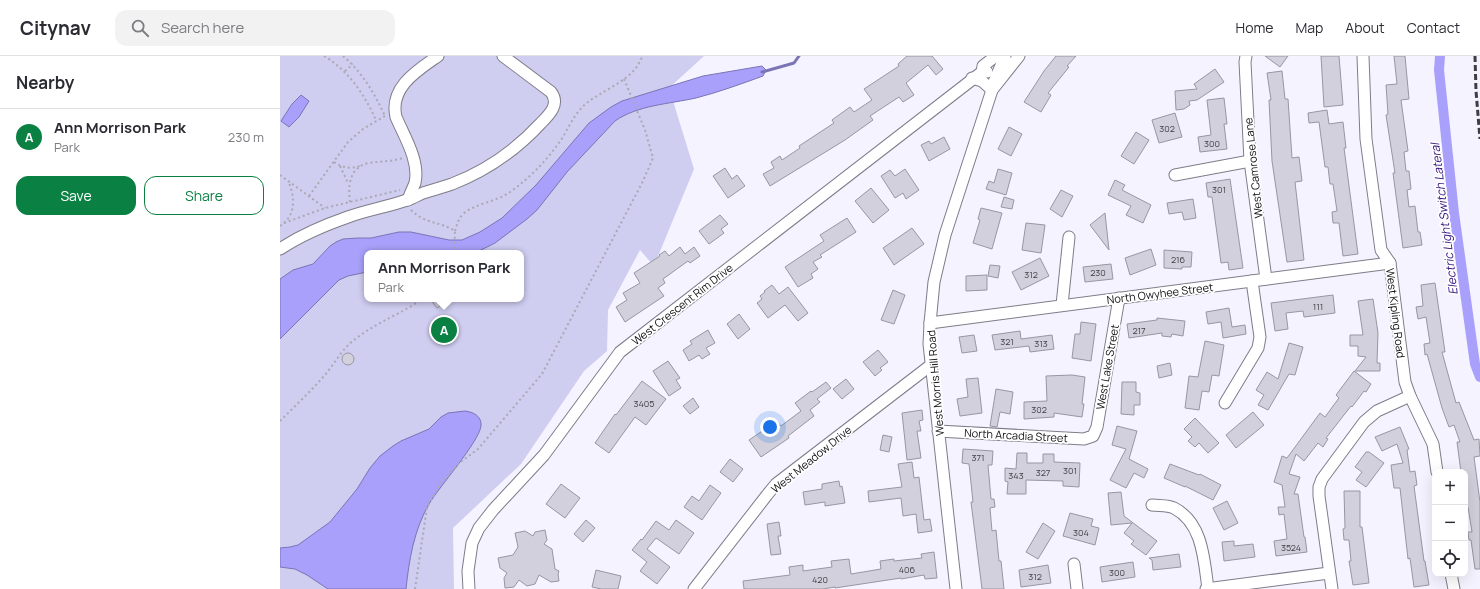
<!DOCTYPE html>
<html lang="en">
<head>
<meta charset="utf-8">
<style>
	:root { --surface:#fff; --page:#f2f2f3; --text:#2b2b33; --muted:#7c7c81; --line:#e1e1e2; --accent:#0b8043 }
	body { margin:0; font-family:Manrope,sans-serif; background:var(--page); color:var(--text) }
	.controls { position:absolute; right:12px; bottom:12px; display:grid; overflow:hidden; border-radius:8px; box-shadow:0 4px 16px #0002 }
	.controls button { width:36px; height:36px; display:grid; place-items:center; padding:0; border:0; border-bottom:1px solid var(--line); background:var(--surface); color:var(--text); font:20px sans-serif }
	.you { position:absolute; left:490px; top:371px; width:14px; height:14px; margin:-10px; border:3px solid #fff; border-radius:50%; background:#1a73e8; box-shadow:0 0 0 6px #1a73e833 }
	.badge { display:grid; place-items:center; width:26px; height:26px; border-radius:50%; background:var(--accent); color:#fff; font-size:13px; font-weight:700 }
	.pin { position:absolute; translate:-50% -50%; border:2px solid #fff; box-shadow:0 1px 4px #0006 }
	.popup { position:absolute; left:84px; top:194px; width:160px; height:52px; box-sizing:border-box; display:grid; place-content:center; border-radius:8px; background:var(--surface); filter:drop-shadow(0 1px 3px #0005); font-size:13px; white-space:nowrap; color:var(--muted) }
	.popup b { font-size:15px; color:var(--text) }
	.popup::after { content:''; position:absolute; left:50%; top:100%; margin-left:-8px; border:8px solid transparent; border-top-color:var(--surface) }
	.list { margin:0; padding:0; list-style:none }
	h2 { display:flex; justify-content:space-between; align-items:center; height:52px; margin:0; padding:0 16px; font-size:17px }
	h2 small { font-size:13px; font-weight:400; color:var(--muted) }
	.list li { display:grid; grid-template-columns:26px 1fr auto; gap:12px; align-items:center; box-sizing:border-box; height:56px; padding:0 16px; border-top:1px solid var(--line) }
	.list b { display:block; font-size:15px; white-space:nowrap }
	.list p { margin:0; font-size:13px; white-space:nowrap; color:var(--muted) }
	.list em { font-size:13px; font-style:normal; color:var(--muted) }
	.actions { display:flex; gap:8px; padding:12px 16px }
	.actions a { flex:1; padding:9px 0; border:1px solid var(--accent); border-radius:12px; text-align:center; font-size:14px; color:var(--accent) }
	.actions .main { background:var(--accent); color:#fff }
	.icon { flex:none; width:22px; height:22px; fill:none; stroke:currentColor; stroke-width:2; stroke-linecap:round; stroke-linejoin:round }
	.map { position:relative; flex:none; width:1200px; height:533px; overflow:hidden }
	header { display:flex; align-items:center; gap:24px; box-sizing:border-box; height:56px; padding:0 20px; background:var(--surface); border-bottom:1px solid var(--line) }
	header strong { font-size:19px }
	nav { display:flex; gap:22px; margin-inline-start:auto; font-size:14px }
	.search { width:280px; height:36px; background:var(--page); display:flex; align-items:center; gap:10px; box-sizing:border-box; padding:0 14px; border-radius:12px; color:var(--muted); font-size:15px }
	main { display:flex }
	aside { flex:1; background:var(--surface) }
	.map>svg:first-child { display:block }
	.green { fill:#cfcdf0; fill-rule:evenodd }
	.water { fill:#a9a0fb; stroke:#7b74b5 }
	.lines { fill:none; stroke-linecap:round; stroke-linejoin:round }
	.stream { stroke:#7b74b5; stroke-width:3 }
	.canal { stroke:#a9a0fb; stroke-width:10 }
	.building { fill:#d1d0dc; stroke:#9796a1 }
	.minor-casing { stroke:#7e7d88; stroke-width:13 }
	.path { stroke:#aaa9b2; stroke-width:2; stroke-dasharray:2 3; stroke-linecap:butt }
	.minor { stroke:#fff; stroke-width:11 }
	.rail { stroke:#3e3d43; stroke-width:3; stroke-dasharray:6 3; stroke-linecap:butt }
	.labels { text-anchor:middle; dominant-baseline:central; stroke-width:3.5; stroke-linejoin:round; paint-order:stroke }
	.number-label { font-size:9px; fill:#403e44 }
	.street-label { font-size:11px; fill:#0f0e12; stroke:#fff }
	.water-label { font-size:12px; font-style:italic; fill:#32107a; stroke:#fff }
</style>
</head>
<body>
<header>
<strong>Citynav</strong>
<div class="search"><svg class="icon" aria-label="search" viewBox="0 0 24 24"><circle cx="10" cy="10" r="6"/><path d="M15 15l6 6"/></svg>Search here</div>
<nav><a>Home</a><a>Map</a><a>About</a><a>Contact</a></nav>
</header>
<main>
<aside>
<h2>Nearby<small></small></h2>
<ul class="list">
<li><span class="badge">A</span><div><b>Ann Morrison Park</b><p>Park</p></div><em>230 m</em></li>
</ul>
<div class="actions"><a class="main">Save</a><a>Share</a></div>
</aside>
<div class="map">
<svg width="1200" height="533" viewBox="0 0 1200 533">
	<rect width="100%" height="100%" fill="#f4f3ff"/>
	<!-- green -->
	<path class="green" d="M 0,0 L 424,0 L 389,32 L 414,113 L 374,210 L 360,194 L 328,254 L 327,295 L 304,315 L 241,408 L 173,472 L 174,533 L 0,533 ZM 87,197 L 241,197 L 241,243 L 87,243 Z"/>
	<!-- water -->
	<g class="water">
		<path d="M 482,10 L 486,14 L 483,20 C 461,28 439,36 416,42 C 389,48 358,49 335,65 L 287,116 L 257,154 L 247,163 L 215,187 L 195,197 L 87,197 L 87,216 L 68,220 L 59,224 L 0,283 L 0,223 L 13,214 L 33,208 L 50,190 L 56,186 L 63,183 L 78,182 L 91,182 L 119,176 L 131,176 L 169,184 L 182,184 L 200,176 L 222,162 L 256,129 L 309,67 L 331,51 L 342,45 L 423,20 Z"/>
		<polygon points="21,39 29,45 19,61 9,71 1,65 12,48"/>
		<path d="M 185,355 C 193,356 202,360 201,370 C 199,386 159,431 149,448 C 134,474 129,504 126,533 L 48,533 L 27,519 L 15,513 L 0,511 L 0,492 L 10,491 L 18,489 L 50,466 L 77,433 L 90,412 L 100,400 L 113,390 L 121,385 L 149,373 L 161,361 L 168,357 Z"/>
	</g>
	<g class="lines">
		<!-- stream -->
		<polyline class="stream" points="482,16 514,7 519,0"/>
		<!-- canal -->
		<polyline class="canal" points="1160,0 1159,14 1174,157 1195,308 1200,321"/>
	</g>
	<!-- building -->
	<g class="building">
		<polygon points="627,0 652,0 663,13 656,19 648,9 626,27 634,39 623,46 619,41 590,60 593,64 565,84 490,130 483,118 494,112 491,106 500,100 502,104 520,92 519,90 554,67 552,64 570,51 574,56 592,44 584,33 619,10 618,8"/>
		<polygon points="776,0 796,0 787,10 789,11 768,37 771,39 761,56 744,46 764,15"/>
		<polygon points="985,0 1008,0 1000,11"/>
		<polygon points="1041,0 1059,0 1063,49 1044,51"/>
		<polygon points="1114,0 1125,0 1129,43 1121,44 1128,95 1124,96 1126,115 1129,115 1131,133 1127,134 1129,151 1135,150 1138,176 1140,176 1142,189 1123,192 1113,117 1115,117 1106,59 1108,58 1106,29 1117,28"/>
		<polygon points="935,13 944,26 917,44 909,45 910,49 904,53 896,54 895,35 917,33 914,28"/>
		<polygon points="1002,15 1005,43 1008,43 1012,102 1019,101 1022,125 1015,126 1024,204 1007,206 992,105 989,44 991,44 987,17"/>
		<polygon points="944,42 947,68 944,68 947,93 920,96 918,81 931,79 927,44"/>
		<polygon points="1047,54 1049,68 1063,66 1066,92 1064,92 1078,198 1063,200 1059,167 1053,167 1052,156 1057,155 1053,128 1050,128 1048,111 1045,111 1039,66 1029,67 1028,57"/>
		<polygon points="895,57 902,81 879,87 872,64"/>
		<polygon points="729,71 742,78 731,100 718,93"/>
		<polygon points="856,76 869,84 854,108 841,100"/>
		<polygon points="664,81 670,93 649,105 641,89 649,85 651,88"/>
		<polygon points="445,112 452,123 457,119 465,130 448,142 433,120"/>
		<polygon points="625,113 639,134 626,143 623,137 615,142 601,120 610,114 615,120"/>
		<polygon points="718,113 732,117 726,139 706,133 709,125 714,127"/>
		<polygon points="950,123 963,212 949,214 948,206 941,207 932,141 928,141 926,127"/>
		<polygon points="835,124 845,129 842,134 871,149 863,167 846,159 851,150 828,139"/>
		<polygon points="591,132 609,154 593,167 575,145"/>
		<polygon points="781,134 793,140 782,161 770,153"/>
		<polygon points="724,141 734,144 732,153 721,151"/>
		<polygon points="913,143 916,162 904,164 902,156 889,158 887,147"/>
		<polygon points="701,152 722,157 712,193 693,187 700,164 698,163"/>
		<polygon points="825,157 829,194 810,169"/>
		<polygon points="440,159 448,168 441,173 444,177 429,188 419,175"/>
		<polygon points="567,162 576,176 540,199 542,201 533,206 538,213 531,218 533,222 518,231 505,211 544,185 540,179"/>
		<polygon points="746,167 765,169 761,197 742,194"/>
		<polygon points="632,172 644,188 614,209 603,192"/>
		<polygon points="400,191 405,198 414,191 420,200 410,207 408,205 383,223 385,227 378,232 384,240 345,266 336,251 347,244 343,237 360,227 354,217 380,200 379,199 385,195 389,200"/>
		<polygon points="871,193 876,209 850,219 845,202"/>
		<polygon points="884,194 912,196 911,211 902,211 902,213 884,212"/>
		<polygon points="760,202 769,220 741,234 732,216"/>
		<polygon points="831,208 833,223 805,226 803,211"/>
		<polygon points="710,209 720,210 718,222 708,220"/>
		<polygon points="707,219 707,234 686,235 686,220"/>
		<polygon points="1155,227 1165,296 1162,296 1176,347 1179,346 1194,384 1199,383 1200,400 1194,401 1200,446 1200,513 1195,513 1191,484 1189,484 1188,476 1192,476 1188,451 1186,452 1185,447 1185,415 1181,416 1177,386 1180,386 1174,369 1169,371 1162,352 1147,298 1145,299 1144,288 1150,287 1146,261 1138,263 1136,251 1143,250 1141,229"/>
		<polygon points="492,229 499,238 508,231 528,257 518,265 505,249 488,262 477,247 482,243 480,240 485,236 484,235"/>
		<polygon points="613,234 625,239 614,268 601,264"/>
		<polygon points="1053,239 1055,257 1024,261 1023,255 1006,257 1008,273 995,275 991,247"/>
		<polygon points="150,243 170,243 157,252"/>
		<polygon points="1093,243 1098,277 1097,307 1100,307 1100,315 1075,315 1086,301 1078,300 1078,290 1070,290 1070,279 1083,279 1078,245"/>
		<polygon points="949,252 952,271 965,269 966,278 943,282 941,266 928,268 926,256"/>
		<polygon points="459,258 470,273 458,283 447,268"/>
		<polygon points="877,262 905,265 903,280 892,278 891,281 882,280 882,277 849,282 847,268 877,264"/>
		<polygon points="801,266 816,268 811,305 792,302 795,278 800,278"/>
		<polygon points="428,274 435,287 426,292 430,298 422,303 419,299 409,305 403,294 412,288 410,285"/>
		<polygon points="740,275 741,283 772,279 774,293 750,296 749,290 715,294 712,279"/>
		<polygon points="694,279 697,295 682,297 679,281"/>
		<polygon points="925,285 944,289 939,320 932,319 929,336 922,335 919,354 905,352 909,320 918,321"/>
		<polygon points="1009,287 1023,291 1015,319 1009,318 988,354 978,349 984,339 976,334 987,316 998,323"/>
		<polygon points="598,294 608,306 600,312 602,314 595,320 583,306"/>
		<circle cx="68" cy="303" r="6"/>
		<polygon points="388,305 400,322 396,324 401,332 389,340 373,315"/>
		<polygon points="890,307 892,319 879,322 877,310"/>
		<polygon points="1074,315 1091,328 1086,336 1084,335 1072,351 1071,350 1046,382 1048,383 1043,391 1038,387 1024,405 1016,398 1009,418 1020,421 1014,438 1018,438 1024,481 1025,481 1027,496 996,500 994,485 1007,483 1004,458 999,459 998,451 1005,451 1002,429 994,426 1002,400 1007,402 1040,357 1045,361 1059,342 1056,339"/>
		<polygon points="792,319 805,321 802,348 804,348 802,361 774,357 774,361 744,363 744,346 767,345 766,320"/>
		<polygon points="698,322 702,357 680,360 677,343 688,341 686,323"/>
		<polygon points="566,323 574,333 562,343 553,333"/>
		<polygon points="362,325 386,343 366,369 355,361 329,397 315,387 335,358 336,359"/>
		<polygon points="546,326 551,332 537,343 540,346 530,354 534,360 508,380 509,382 481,401 469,384 497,365 501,370 521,355 515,347 531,335 532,336"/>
		<polygon points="842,326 856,326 856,336 860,337 860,349 854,349 854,359 841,358"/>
		<polygon points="716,333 733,336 730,358 720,356 717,371 710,370"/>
		<polygon points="413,342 419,351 410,358 403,350"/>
		<polygon points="642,354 643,364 639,365 641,375 637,375 641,402 627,404 622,357"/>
		<polygon points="973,356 984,369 956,392 946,379"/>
		<polygon points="915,362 939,387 928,397 919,387 915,391 908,385 912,381 904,373"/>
		<polygon points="837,370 857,375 849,403 868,413 864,422 854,417 846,432 830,424 846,393 832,389"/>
		<polygon points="1120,371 1129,393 1127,394 1130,416 1135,415 1137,429 1134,430 1144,505 1145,505 1149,529 1134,531 1130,502 1128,503 1120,432 1114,432 1111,409 1123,407 1117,388 1102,395 1095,381"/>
		<polygon points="603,379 612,381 609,396 600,394"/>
		<polygon points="683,393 713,395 712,409 708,409 711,443 714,443 715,451 710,452 712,475 716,474 719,505 721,505 724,533 702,533 691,446 693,446 689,408 682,407"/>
		<polygon points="1086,396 1089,396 1104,407 1086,431 1076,424 1082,416 1075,411"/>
		<polygon points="737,397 747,397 747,407 763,407 763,398 774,398 774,406 800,407 799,431 783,430 783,425 746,424 746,438 727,438 728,426 725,425 725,412 736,413"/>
		<polygon points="450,403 463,413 453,426 440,416"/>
		<polygon points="632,406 634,422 639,421 644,464 650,463 652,475 638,477 636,458 623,460 621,442 589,446 588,435 622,431 618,408"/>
		<polygon points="890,408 919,419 920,418 941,429 933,444 905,430 905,431 884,422"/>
		<polygon points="559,425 560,431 562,430 565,447 545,450 545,446 525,449 523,436 542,433 542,428"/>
		<polygon points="281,428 300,442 285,462 266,448"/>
		<polygon points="430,429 441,437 422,464 404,451 412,440 419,445"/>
		<polygon points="1064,435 1080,435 1080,471 1082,471 1089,527 1073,529 1069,505 1071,505 1069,484 1064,484 1063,473 1065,472"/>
		<polygon points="841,436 844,460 877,485 866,499 851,488 854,485 844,477 852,467 831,469 828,437"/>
		<polygon points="947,445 958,467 944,474 933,452"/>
		<polygon points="790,457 813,463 811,470 819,472 815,489 783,480"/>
		<polygon points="306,464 315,472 303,486 294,478"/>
		<polygon points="396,464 414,477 399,498 376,482 367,493 390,511 377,528 360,515 367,506 352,494 361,483 362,484 376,465 389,474"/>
		<polygon points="499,466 501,480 498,480 501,498 491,499 487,468"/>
		<polygon points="763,467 775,475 758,503 746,496"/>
		<polygon points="265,474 267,484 264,488 272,493 275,513 279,515 278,518 279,525 271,526 259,519 255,528 247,530 239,524 234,531 225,532 224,522 227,517 220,512 218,502 233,499 238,491 235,477 245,475 253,480 255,476"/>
		<polygon points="954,485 954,490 973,488 975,501 944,505 942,486"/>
		<polygon points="654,496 657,522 645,523 644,519 621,523 621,522 555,532 555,531 543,533 464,533 463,525 510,519 509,511 523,509 523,515 552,511 551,505 569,503 571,518 601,513 600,505 614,503 614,505 642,502 641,498"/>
		<polygon points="899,498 901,511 873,514 872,504 869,502"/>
		<polygon points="853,506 855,521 822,526 820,511"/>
		<polygon points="768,509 771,527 741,531 739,514"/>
		<polygon points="316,514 341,520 338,533 321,533 312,531"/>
	</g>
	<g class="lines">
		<!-- minor casing -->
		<g class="minor-casing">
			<g id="minor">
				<polyline points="725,0 714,26 712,34 739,0"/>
				<polyline points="966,0 965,6 970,105 986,223"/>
				<polyline points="1083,0 1086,83 1101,194 1110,207 1125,326 1130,340 1153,388 1157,416"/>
				<polyline points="707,16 702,16 703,10 716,0"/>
				<polyline points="895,119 970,105"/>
				<path d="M 128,144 C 130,138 133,132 135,127 C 140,105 124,80 116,61 C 109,31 138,14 158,0"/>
				<path d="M 0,193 C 21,179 45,169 68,161 C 87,154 107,151 127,144 C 132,143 138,139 143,137 C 153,134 163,131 172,128 C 206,115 237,93 261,67 C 270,58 280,48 271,36 L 223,0"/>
				<polyline points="782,249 789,181"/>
				<polyline points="650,267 1110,207"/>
				<polyline points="945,347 978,292 980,281 972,225"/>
				<polyline points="658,375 804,383 813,380 817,371 839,242"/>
				<path d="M 872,449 C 879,450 888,449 894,452 C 923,467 924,504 928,533"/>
				<polyline points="794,508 797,533"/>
				<polyline points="1171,518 1174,533"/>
				<polyline points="189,533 188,515 192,487 199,472 213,454 264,399 340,296 702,16"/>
				<polyline points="414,533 487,439 496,428 651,309"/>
				<polyline points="676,533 649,288 650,267 654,226 665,179 712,34 702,25 692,22"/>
				<polyline points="926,533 1049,517"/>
				<polyline points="1052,533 1039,440 1039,431 1042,423 1084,366 1097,355 1130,340"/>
			</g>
		</g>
		<!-- path -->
		<g class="path">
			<path d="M 44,0 C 69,15 84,38 96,64"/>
			<path d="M 63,0 C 83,17 94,37 105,60"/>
			<polyline points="65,15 73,8"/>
			<path d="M 54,106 C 63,112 70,113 80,110"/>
			<polyline points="60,110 68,127"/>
			<polyline points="0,119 45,152"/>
			<polyline points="29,140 68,86 83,73 105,60"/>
			<path d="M 70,146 C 68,130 69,112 88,107 C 101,105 110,106 123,102"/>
			<path d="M 131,154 C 145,168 159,165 175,175 L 174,197"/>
			<polyline points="4,167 45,152 120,134"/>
			<path d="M 0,170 C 16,160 15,142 9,127"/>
			<path d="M 175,175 C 177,169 178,163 183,158 C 196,147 216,146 230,136 C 250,122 267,104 281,84 C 289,71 295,56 308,46 C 321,36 345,26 355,13 C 358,10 360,4 363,0"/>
			<path d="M 0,365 C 15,350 31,335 45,319 C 55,307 62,293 74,284 C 95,267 121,258 142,243"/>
			<polyline points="135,533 147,451 160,428 178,408 198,393 262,318 362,127 373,102 365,74 344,23"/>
		</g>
		<!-- minor -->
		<use href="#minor" class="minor"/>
		<!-- rail -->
		<polyline class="rail" points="1195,0 1196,35 1200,83"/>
	</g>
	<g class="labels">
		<!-- number labels -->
		<g class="number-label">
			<text x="887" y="72">302</text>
			<text x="932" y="87">300</text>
			<text x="939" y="133">301</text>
			<text x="898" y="203">216</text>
			<text x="818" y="216">230</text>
			<text x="751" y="218">312</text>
			<text x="1038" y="250">111</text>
			<text x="859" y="274">217</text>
			<text x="727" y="285">321</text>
			<text x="761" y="287">313</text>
			<text x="364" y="347">3405</text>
			<text x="759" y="353">302</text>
			<text x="698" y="401">371</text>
			<text x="790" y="414">301</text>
			<text x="763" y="416">327</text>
			<text x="736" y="419">343</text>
			<text x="801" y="476">304</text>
			<text x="1011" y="491">3524</text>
			<text x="627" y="513">406</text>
			<text x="837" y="516">300</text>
			<text x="755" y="520">312</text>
			<text x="540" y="523">420</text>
		</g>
		<!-- street labels -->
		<g class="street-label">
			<text transform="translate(973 112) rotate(-96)">West Camrose Lane</text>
			<text transform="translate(880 237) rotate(-7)">North Owyhee Street</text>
			<text transform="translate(402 248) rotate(-38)">West Crescent Rim Drive</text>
			<text transform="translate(1116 257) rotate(83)">West Kipling Road</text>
			<text transform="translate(827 311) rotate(-80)">West Lake Street</text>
			<text transform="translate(655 327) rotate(-95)">West Morris Hill Road</text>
			<text transform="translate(736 379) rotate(3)">North Arcadia Street</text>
			<text transform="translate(531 403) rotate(-39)">West Meadow Drive</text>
		</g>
		<!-- water labels -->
		<g class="water-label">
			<text transform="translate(1164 163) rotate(-97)">Electric Light Switch Lateral</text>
		</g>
	</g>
</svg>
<div class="controls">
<button>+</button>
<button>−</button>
<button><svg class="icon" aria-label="locate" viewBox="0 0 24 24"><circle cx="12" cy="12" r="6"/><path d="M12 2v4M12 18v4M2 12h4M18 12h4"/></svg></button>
</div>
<div class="you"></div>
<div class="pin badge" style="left:164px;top:274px">A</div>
<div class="popup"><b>Ann Morrison Park</b>Park</div>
</div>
</main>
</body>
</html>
